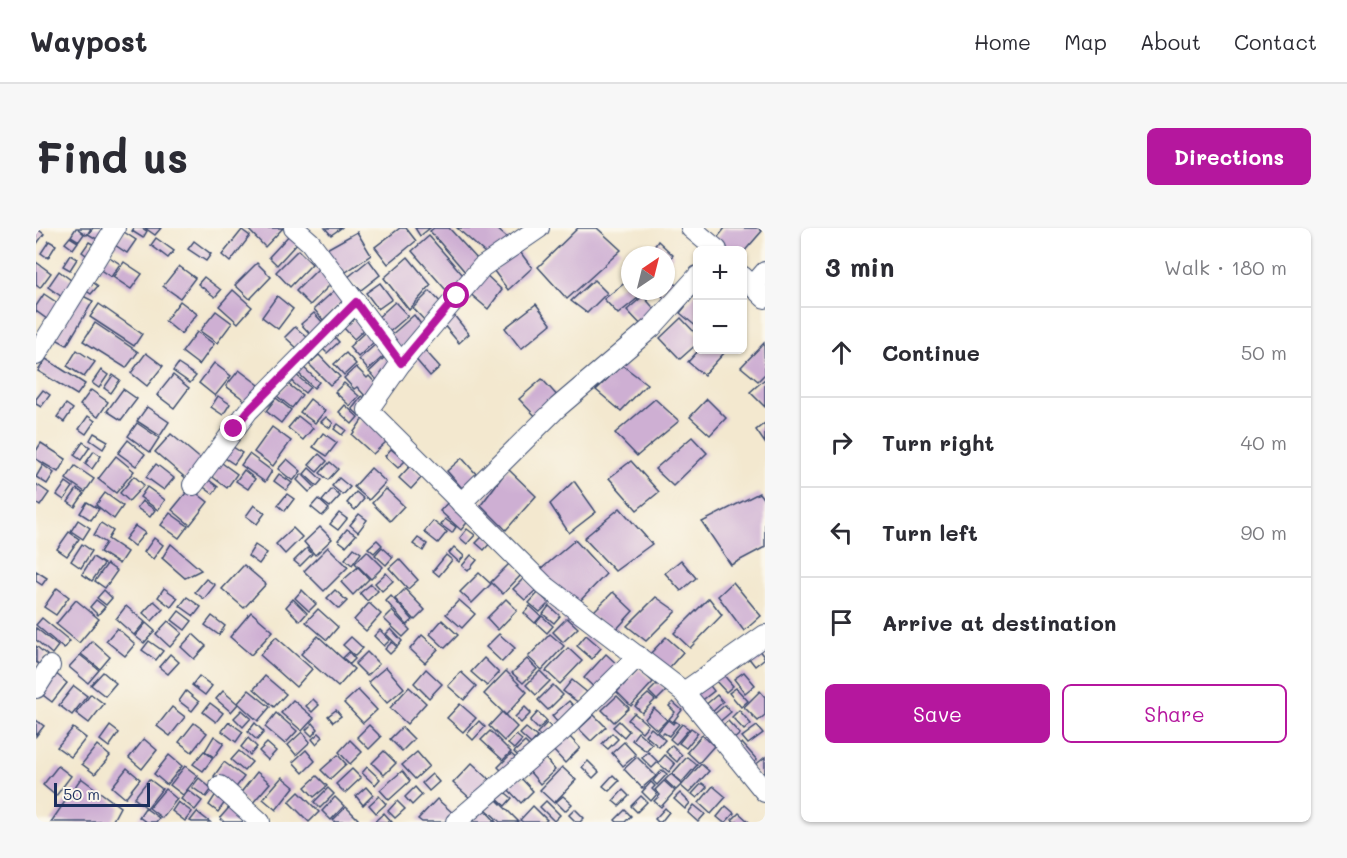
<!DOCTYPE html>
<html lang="en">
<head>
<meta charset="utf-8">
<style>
	:root { --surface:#fff; --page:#f7f7f7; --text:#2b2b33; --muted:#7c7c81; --line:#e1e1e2; --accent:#b5179e }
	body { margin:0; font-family:Mali,sans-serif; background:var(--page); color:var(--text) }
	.controls { position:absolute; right:18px; top:18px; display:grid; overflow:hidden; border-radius:9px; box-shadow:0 2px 4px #0004 }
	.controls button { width:54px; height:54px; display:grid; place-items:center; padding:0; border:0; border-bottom:2px solid var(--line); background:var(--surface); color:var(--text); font:30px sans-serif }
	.compass { position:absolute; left:585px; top:18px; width:54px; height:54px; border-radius:50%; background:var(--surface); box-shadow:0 2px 4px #0004; rotate:35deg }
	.scale { position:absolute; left:18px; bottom:15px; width:96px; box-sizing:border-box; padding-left:6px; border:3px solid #1b2f5e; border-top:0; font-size:16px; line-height:21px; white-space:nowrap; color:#1b2f5e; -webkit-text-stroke:4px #fbf7ec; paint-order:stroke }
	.stop { position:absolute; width:18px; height:18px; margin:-14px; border:4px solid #b5179e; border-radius:50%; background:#fff }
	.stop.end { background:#b5179e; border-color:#fff; box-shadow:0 2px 6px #0008 }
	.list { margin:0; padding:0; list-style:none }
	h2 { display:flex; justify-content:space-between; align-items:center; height:78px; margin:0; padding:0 24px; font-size:26px }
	h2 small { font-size:20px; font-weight:400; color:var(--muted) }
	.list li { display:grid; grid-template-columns:39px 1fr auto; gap:18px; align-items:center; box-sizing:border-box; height:90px; padding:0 24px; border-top:2px solid var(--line) }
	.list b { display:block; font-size:22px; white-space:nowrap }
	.list em { font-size:20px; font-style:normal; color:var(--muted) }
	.actions { display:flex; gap:12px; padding:18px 24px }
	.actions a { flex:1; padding:14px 0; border:2px solid var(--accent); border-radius:9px; text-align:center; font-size:21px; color:var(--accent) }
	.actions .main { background:var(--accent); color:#fff }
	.icon { flex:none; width:33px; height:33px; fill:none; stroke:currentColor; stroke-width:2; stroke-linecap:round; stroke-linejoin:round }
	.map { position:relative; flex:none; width:729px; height:594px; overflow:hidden; border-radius:9px }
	header { display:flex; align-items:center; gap:36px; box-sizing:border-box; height:84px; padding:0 30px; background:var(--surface); border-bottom:2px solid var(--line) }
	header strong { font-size:28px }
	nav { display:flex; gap:33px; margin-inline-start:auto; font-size:21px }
	.intro { display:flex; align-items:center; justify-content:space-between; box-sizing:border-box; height:144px; padding:0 36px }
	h1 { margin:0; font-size:42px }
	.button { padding:15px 27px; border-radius:9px; background:var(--accent); color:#fff; font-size:21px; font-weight:700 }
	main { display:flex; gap:36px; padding:0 36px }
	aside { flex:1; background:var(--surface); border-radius:9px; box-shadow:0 2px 4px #0004 }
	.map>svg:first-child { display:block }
	.building { fill:#ceafd3 }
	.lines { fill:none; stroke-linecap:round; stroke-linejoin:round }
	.minor-casing { stroke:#3b4b6f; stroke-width:22 }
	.minor { stroke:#fff; stroke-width:20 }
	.route { stroke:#b5179e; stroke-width:8 }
</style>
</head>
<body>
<header>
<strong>Waypost</strong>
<nav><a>Home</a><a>Map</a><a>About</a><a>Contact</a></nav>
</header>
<div class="intro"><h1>Find us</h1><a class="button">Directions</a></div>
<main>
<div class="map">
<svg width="729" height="594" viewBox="0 0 729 594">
	<rect width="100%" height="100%" fill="#fbf7ec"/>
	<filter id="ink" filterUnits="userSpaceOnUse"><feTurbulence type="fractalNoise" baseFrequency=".0167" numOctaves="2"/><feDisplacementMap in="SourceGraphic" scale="12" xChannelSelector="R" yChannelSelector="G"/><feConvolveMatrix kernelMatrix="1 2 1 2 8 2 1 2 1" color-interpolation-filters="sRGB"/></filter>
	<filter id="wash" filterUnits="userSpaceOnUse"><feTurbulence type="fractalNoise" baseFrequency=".008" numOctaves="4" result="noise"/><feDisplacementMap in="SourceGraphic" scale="24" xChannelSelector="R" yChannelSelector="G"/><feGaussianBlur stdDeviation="1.35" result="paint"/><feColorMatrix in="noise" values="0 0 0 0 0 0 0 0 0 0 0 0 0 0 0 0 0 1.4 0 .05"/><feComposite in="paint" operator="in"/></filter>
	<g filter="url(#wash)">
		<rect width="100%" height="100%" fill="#f3e8cf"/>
		<g id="blocks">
			<!-- building -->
			<g class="building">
				<polygon points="0,0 8,6 0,17"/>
				<polygon points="40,0 55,0 51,7 42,1 48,6 43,13 35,8"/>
				<polygon points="57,0 68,0 64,13 52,6"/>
				<polygon points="98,0 106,0 111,3 107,10 96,3"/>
				<polygon points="109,0 125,0 119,7"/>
				<polygon points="211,0 247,0 229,19"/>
				<polygon points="289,0 305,0 295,7"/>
				<polygon points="364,0 370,0 380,13 352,36 339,19"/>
				<polygon points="379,0 394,0 384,8"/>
				<polygon points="398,0 413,0 443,33 431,46 394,3"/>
				<polygon points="421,0 460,0 476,14 457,32"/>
				<polygon points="542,0 561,0 585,22 531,71 502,39"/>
				<polygon points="689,0 722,0 726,3 706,26 706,22 690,22 678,14"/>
				<polygon points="206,2 214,8 194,34 186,27"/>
				<polygon points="88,4 100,12 91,25 79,17"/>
				<polygon points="321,4 335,27 307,46 287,23"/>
				<polygon points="255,5 263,13 241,37 233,29"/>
				<polygon points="393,8 433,54 416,69 376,23"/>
				<polygon points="34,9 42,14 37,21 29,15"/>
				<polygon points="120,10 138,23 132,30 115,17"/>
				<polygon points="13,13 20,17 12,30 5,25"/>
				<polygon points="158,13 175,26 170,33 152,21"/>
				<polygon points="622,13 637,27 630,37 630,27 613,27"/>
				<polygon points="53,14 60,18 53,29 46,24"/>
				<polygon points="482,21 496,40 472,62 458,43"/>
				<polygon points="262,22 276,36 254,59 240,44"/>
				<polygon points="34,27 41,31 34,42 27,38"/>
				<polygon points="72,28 84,36 75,49 63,41"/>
				<polygon points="372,29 395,57 373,82 348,50"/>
				<polygon points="333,32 344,47 325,62 311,50"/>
				<polygon points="0,34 15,45 4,60 0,57"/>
				<polygon points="88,34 106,46 95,61 77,49"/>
				<polygon points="221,35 235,49 214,71 199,57"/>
				<polygon points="143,38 159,50 144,70 127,58"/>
				<polygon points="282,41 296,55 274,77 260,63"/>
				<polygon points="445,42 466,62 452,81 431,63"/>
				<polygon points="23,43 40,56 29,71 12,59"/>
				<polygon points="630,46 644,61 632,75 622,63 630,63"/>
				<polygon points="168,49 185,62 179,69 162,56"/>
				<polygon points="594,51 594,63 608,65 582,86 568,71"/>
				<polygon points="558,52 571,65 551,85 535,73"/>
				<polygon points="55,53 62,58 55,66 49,62"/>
				<polygon points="344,55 356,71 342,81 330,65"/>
				<polygon points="300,61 308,72 287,92 278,81"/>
				<polygon points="197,62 216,79 202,95 183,78"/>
				<polygon points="394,63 407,77 390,94 377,80"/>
				<polygon points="662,63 662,100 644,85"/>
				<polygon points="8,66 26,78 15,94 0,83 0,78"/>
				<polygon points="45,67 57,73 31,117 20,111"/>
				<polygon points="241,68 257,81 242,101 226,89"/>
				<polygon points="607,68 622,85 608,100 591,82"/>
				<polygon points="144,73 161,86 145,106 129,93"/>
				<polygon points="359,74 372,88 351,106 339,92"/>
				<polygon points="63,76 106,106 98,118 54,89"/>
				<polygon points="500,76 515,96 485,121 469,100"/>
				<polygon points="180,83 196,95 181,115 164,103"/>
				<polygon points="278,85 288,96 275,107 265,96"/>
				<polygon points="417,86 433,106 423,115 406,95"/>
				<polygon points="378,87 387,99 364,121 353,109"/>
				<polygon points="321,89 330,100 318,111 308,100"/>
				<polygon points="645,90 662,108 662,115 644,131 624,110"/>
				<polygon points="59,95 102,124 90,140 47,113"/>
				<polygon points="259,99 272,110 262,121 249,109"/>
				<polygon points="293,103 303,114 291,125 281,115"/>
				<polygon points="330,103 339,113 322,129 313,119"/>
				<polygon points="161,104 178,116 163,137 146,124"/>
				<polygon points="728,115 729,146 722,153 705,139"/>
				<polygon points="340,116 350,126 332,142 323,131"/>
				<polygon points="387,120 404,139 394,148 377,128"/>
				<polygon points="41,122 59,134 48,149 31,138"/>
				<polygon points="663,122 684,122 688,125 668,147 652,134"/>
				<polygon points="110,125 127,138 111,158 95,145"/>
				<polygon points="310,125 320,136 308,147 298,136"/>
				<polygon points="283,127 304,149 294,157 273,136"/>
				<polygon points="350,128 360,138 343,154 333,144"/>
				<polygon points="10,131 49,156 41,167 2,143"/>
				<polygon points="178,135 195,148 179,168 163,155"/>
				<polygon points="142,136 160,148 154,155 137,143"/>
				<polygon points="586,137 611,156 585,183 560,162"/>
				<polygon points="267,139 283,154 278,160 261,144"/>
				<polygon points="320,139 331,150 333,148 343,159 331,170 321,159 318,161 308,150"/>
				<polygon points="65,142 72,147 63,160 56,155"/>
				<polygon points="203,142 227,160 215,177 190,158"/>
				<polygon points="259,146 274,159 269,165 254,152"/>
				<polygon points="77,147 84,152 75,165 68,160"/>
				<polygon points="137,147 153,160 138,180 121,167"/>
				<polygon points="506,151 525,172 504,193 483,171"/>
				<polygon points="729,151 729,179 714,164"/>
				<polygon points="308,155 323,168 314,178 299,164"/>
				<polygon points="252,156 266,167 256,180 241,168"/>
				<polygon points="87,161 101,171 85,192 71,183"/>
				<polygon points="7,162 14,167 5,179 0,176 0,171"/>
				<polygon points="55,162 72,174 62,189 44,177"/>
				<polygon points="182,168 194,176 187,187 175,179"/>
				<polygon points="326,168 332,173 324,188 316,181"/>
				<polygon points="240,170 255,182 245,195 230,183"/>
				<polygon points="274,171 289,183 279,195 264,184"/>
				<polygon points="619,171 643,193 601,228 579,205"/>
				<polygon points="671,171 690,190 674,207 654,189"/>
				<polygon points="30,176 37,181 28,194 21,189"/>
				<polygon points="309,177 322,189 316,196 303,184"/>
				<polygon points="111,179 133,194 124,208 101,193"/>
				<polygon points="52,188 59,193 50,206 43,201"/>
				<polygon points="262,188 277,200 267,212 252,200"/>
				<polygon points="290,189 297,195 294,200 285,194"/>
				<polygon points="328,189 350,214 337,226 316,207"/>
				<polygon points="101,195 123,210 114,224 92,208"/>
				<polygon points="729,195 729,215 720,202"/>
				<polygon points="302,196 310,202 306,207 298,201"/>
				<polygon points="236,199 255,213 237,238 218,224"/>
				<polygon points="58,205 72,213 67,221 54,212"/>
				<polygon points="287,205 301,215 291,228 277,219"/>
				<polygon points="135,206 167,233 152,252 119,224"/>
				<polygon points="656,209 671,225 637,258 619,241"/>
				<polygon points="92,212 109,226 100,238 82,225"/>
				<polygon points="47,214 54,219 45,232 38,227"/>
				<polygon points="5,215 30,231 22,244 0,231 0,223"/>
				<polygon points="191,215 206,225 198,236 183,226"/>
				<polygon points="355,221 369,233 362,240 349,228"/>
				<polygon points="58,223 65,228 56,241 49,236"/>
				<polygon points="213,226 236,243 229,254 205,237"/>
				<polygon points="283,226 291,233 281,244 273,237"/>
				<polygon points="80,228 98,243 80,265 62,251"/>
				<polygon points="179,230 201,246 191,260 169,243"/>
				<polygon points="426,230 441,247 426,260 411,243"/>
				<polygon points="251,231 265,243 257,253 242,241"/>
				<polygon points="595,233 623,264 601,282 573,250"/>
				<polygon points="294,234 302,241 292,252 284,245"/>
				<polygon points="120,236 138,250 128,262 110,249"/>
				<polygon points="7,237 18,245 11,256 0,249"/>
				<polygon points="39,238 58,251 49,264 30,251"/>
				<polygon points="374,238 386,249 375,261 363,250"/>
				<polygon points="273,240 286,252 281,258 268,246"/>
				<polygon points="335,240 350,254 333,272 318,259"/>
				<polygon points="472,241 500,268 470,302 445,277"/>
				<polygon points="208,242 219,251 212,261 200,253"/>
				<polygon points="243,246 256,255 250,262 238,253"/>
				<polygon points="266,246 279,259 273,264 261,252"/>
				<polygon points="98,248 108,257 93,273 84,265"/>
				<polygon points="170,250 182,259 177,266 165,257"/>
				<polygon points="303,250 314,259 307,267 296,258"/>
				<polygon points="538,253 560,284 533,305 514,276"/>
				<polygon points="30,254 37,259 28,272 21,267"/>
				<polygon points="0,256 13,265 4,278 0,275"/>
				<polygon points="111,259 129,272 122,282 104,269"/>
				<polygon points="154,260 172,274 154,297 136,282"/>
				<polygon points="41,261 48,266 39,279 32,274"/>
				<polygon points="296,261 304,268 294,279 286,273"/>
				<polygon points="350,261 368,278 354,293 336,275"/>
				<polygon points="320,264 328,271 319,282 311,275"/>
				<polygon points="69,265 87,278 78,291 60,277"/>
				<polygon points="723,265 729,273 729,319 695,337 666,294"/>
				<polygon points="251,266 258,271 249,283 242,277"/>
				<polygon points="282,271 293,281 286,288 275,279"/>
				<polygon points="106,273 119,282 114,289 101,280"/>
				<polygon points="413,273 434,291 425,302 404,283"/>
				<polygon points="51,274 63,281 55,292 44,285"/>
				<polygon points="218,277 229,285 221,296 210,288"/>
				<polygon points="584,280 616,316 579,343 548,310"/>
				<polygon points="134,285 152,298 143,310 125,297"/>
				<polygon points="303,285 311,291 302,302 294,296"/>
				<polygon points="323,286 331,292 322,304 314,297"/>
				<polygon points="409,291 420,299 416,305 405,297"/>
				<polygon points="42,292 54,300 47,311 35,303"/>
				<polygon points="397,293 411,304 402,315 388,304"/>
				<polygon points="65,295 77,303 72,311 91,324 83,336 64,324 70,315 58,307"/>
				<polygon points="99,298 109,305 98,318 89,311"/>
				<polygon points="284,299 296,311 279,327 268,314"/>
				<polygon points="257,300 266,309 249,326 240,316"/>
				<polygon points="311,301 320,307 310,318 302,312"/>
				<polygon points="431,301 439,307 431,316 424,310"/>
				<polygon points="33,304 43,311 31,328 21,321"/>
				<polygon points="448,307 456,313 448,322 440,315"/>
				<polygon points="118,310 127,317 117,331 108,324"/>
				<polygon points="382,310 391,316 387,323 377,316"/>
				<polygon points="341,312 346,317 338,325 332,320"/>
				<polygon points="539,312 570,346 541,376 503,343"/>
				<polygon points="46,316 56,323 45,340 35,333"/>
				<polygon points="135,316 165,342 149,350 126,330"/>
				<polygon points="219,317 231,325 223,336 212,328"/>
				<polygon points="292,319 312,339 288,363 268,343"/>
				<polygon points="346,319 357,329 350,337 339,327"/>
				<polygon points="418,319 428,328 423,334 413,325"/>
				<polygon points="271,320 276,326 264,338 258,333"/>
				<polygon points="318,320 325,325 316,337 309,331"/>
				<polygon points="331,323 347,339 335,351 319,335"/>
				<polygon points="410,327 416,332 403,348 397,343"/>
				<polygon points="435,327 441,332 432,343 426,338"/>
				<polygon points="57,329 68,336 56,353 46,346"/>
				<polygon points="363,331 382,352 372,361 353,340"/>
				<polygon points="645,332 660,350 645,363 629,345"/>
				<polygon points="474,335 486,346 467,366 455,354"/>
				<polygon points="71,336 81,343 69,360 59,353"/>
				<polygon points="208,337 230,356 208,380 186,361"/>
				<polygon points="322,339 333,351 317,367 305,354"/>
				<polygon points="0,343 11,350 6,357 0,353"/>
				<polygon points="350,345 357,353 346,363 339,355"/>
				<polygon points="443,345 455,356 436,375 424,364"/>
				<polygon points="488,350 500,362 489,372 477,361"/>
				<polygon points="170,351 179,357 168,371 159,364"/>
				<polygon points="697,354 725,388 708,403 682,368"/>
				<polygon points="335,356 342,363 331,373 324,365"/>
				<polygon points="21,360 33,369 20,387 8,379"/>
				<polygon points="128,360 142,370 135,379 122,369"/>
				<polygon points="369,361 389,382 379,392 359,371"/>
				<polygon points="68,362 76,370 70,377 61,370"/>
				<polygon points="266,362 280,376 273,383 259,370"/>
				<polygon points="299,362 311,373 303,381 291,370"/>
				<polygon points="577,364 597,383 579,403 554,387"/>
				<polygon points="502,365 513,375 504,384 493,375"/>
				<polygon points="355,368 377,392 371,397 350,373"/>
				<polygon points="151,369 165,379 158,388 144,378"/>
				<polygon points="620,369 640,383 610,413 591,398"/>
				<polygon points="673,370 686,387 654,420 638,405"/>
				<polygon points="257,371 271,385 264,393 250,379"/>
				<polygon points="470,371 481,382 462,402 451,390"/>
				<polygon points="40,372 63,391 43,415 20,396"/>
				<polygon points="60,372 69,379 62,387 54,379"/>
				<polygon points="423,372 439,386 426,400 410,386"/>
				<polygon points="118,373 127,381 116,393 107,385"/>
				<polygon points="333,375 345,386 330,403 318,392"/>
				<polygon points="90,378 109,394 98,407 80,391"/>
				<polygon points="494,378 505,388 499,395 488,385"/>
				<polygon points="513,378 524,388 518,395 507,386"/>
				<polygon points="282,381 302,399 291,412 270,394"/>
				<polygon points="143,383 156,393 149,402 136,392"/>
				<polygon points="356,383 374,402 367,409 348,391"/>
				<polygon points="215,384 237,403 215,427 194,409"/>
				<polygon points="176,388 189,398 183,407 169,397"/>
				<polygon points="506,388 517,398 511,405 500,395"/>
				<polygon points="6,390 34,413 28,421 0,397"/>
				<polygon points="531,390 542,400 527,414 517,404"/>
				<polygon points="406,392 422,407 409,420 394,406"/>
				<polygon points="132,393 146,405 134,419 120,406"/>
				<polygon points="110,395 119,403 108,415 99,408"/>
				<polygon points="0,400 22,418 16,426 0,412"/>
				<polygon points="81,400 99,416 89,428 70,413"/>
				<polygon points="355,401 366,413 362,418 350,406"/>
				<polygon points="344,402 354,412 348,418 338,408"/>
				<polygon points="157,406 170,418 158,431 145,419"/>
				<polygon points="463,406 479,420 466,434 450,419"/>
				<polygon points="514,406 528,418 506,442 492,429"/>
				<polygon points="386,407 402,421 389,435 374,421"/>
				<polygon points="550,407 565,420 556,431 541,418"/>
				<polygon points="282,408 318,441 302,459 265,426"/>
				<polygon points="240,409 276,441 260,459 224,427"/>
				<polygon points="315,409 327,420 319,428 307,417"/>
				<polygon points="630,409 647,424 633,440 614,426"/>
				<polygon points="56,413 74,429 64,441 45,426"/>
				<polygon points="113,413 127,423 120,432 106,422"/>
				<polygon points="356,414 361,419 354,426 349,421"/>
				<polygon points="718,416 729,430 719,438 708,424"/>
				<polygon points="0,418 11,427 3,436 0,434"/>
				<polygon points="532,420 546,433 524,456 510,443"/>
				<polygon points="313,424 319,431 314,436 307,430"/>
				<polygon points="331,424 343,436 331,448 319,436"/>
				<polygon points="134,426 143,434 132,446 123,439"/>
				<polygon points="570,426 584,439 562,463 548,450"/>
				<polygon points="44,427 63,442 52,455 33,439"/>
				<polygon points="448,430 463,445 451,458 435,444"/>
				<polygon points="491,431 501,441 487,455 476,445"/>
				<polygon points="350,439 368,460 351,475 332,454"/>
				<polygon points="390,441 406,456 393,470 378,455"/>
				<polygon points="603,441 617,454 595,478 581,464"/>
				<polygon points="470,443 491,464 470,487 448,466"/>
				<polygon points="504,443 514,453 500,467 490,457"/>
				<polygon points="18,444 31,455 16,474 3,464"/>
				<polygon points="67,444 80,455 69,468 55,457"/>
				<polygon points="425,444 440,458 428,472 412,458"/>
				<polygon points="685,444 697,458 690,464 678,451"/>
				<polygon points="708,444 719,457 709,465 698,451"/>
				<polygon points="163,448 176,458 169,467 156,457"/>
				<polygon points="229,448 250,466 238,479 218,461"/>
				<polygon points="536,452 552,465 543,475 527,463"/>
				<polygon points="622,455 630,463 621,472 613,464"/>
				<polygon points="672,455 678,463 664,474 658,467"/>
				<polygon points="517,457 527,467 512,482 502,472"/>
				<polygon points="38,458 51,468 36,487 23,477"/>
				<polygon points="373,459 390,475 371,496 354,480"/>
				<polygon points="700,460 712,473 705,479 693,465"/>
				<polygon points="213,462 234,479 222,493 202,475"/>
				<polygon points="322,462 341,482 327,495 308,475"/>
				<polygon points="150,463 163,474 156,483 143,473"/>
				<polygon points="187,463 202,476 195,484 180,471"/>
				<polygon points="724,463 729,469 729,487 722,493 708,479"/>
				<polygon points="55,466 68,476 53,495 40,485"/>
				<polygon points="612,466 619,472 606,485 599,478"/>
				<polygon points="681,467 687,474 674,486 667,479"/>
				<polygon points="581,468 593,480 578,494 566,482"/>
				<polygon points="277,471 283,477 276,484 270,478"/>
				<polygon points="257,472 278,490 266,503 245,485"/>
				<polygon points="533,473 540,481 523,496 516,488"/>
				<polygon points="637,474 646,482 637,494 633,491 639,484 633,478"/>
				<polygon points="174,475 187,485 180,494 167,484"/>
				<polygon points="424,476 440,490 427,504 411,490"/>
				<polygon points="689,477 695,484 681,496 675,489"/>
				<polygon points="136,479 149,489 134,508 121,498"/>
				<polygon points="489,479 495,485 485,495 479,489"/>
				<polygon points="618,480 631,492 621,502 609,491"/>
				<polygon points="206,482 215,490 207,499 198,490"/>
				<polygon points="300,482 305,488 297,494 292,488"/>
				<polygon points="703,482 715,496 708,502 696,489"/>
				<polygon points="466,484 481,499 468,513 453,498"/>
				<polygon points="502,484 511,493 502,501 494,493"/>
				<polygon points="240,485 261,503 249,516 229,499"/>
				<polygon points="598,485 612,497 606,504 592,492"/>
				<polygon points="558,487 570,499 555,513 543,501"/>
				<polygon points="0,492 8,498 0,508"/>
				<polygon points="632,492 637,496 639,493 643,496 633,508 628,505 626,507 622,504"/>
				<polygon points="443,493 449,499 437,512 431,506"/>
				<polygon points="583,493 593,503 588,509 577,499"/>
				<polygon points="692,493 704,506 697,512 685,499"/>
				<polygon points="193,494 207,504 200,514 186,503"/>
				<polygon points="158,495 171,505 156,524 143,514"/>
				<polygon points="219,495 228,504 221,512 212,504"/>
				<polygon points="277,495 282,501 276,508 270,502"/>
				<polygon points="511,495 517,501 507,511 501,505"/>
				<polygon points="646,496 653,501 640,516 634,511"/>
				<polygon points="333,497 345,509 333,521 321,509"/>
				<polygon points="74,498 83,505 73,519 64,512"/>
				<polygon points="721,498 727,505 712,516 706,509"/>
				<polygon points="366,499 378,511 366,523 354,511"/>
				<polygon points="37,500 50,510 35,529 21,519"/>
				<polygon points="490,500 501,509 495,516 484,506"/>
				<polygon points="615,500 629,512 623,519 609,507"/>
				<polygon points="655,500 662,505 650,520 643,515"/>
				<polygon points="454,503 475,524 467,532 445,512"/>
				<polygon points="266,504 274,514 260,527 252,517"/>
				<polygon points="602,504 616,516 610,523 596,512"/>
				<polygon points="283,505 287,509 280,516 276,511"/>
				<polygon points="576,505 582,511 572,521 566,516"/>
				<polygon points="480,507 486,512 478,521 472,516"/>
				<polygon points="666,507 678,518 663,535 651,524"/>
				<polygon points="178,508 188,515 178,529 169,523"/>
				<polygon points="533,508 544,520 529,535 517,522"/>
				<polygon points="212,510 221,519 214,527 205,519"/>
				<polygon points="108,511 121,522 106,541 93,530"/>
				<polygon points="314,512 326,524 314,536 303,524"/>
				<polygon points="489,514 495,520 484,530 478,524"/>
				<polygon points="588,514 600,527 587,538 576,525"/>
				<polygon points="231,515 240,523 232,532 223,523"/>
				<polygon points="706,515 721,532 712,539 697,522"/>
				<polygon points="61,517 74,528 59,546 46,536"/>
				<polygon points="636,517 646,527 641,534 630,524"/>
				<polygon points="270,522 279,533 267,545 257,534"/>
				<polygon points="168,523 177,530 167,543 157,536"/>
				<polygon points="203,523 216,534 208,543 195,532"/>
				<polygon points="348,523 360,535 348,547 336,535"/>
				<polygon points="381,524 393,538 379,551 366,537"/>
				<polygon points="612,524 622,534 616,540 606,530"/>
				<polygon points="475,526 482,532 468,545 462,539"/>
				<polygon points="133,527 146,538 131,557 118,546"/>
				<polygon points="302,527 310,536 294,551 285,542"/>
				<polygon points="629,527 639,536 633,544 622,535"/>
				<polygon points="508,529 519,542 504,556 493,543"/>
				<polygon points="601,529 620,548 606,560 588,541"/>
				<polygon points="651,529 661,537 646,554 636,546"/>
				<polygon points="729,529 729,544 724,548 717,539"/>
				<polygon points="552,533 563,544 557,550 546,539"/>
				<polygon points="188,534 208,549 198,562 178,548"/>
				<polygon points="436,535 453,551 435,571 417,555"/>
				<polygon points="665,536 673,543 653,565 645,558"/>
				<polygon points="22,538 35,548 20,568 7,557"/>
				<polygon points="149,538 162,548 147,567 134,557"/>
				<polygon points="331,539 344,551 339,557 326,545"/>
				<polygon points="526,539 540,552 518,575 504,562"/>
				<polygon points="91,540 104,551 89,570 76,559"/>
				<polygon points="316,541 325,550 309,565 300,556"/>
				<polygon points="626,542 631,546 621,557 617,553"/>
				<polygon points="366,543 374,553 353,572 344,562"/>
				<polygon points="221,544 234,555 215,577 203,567"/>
				<polygon points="396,546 403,554 393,563 386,555"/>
				<polygon points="635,546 646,556 640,562 629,552"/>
				<polygon points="577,547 583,553 573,563 567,558"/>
				<polygon points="281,548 291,558 278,569 269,559"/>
				<polygon points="483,548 497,563 485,575 471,560"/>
				<polygon points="246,549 258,559 240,582 227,571"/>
				<polygon points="45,550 84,579 76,594 15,594"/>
				<polygon points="163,550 176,561 170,569 156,559"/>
				<polygon points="113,551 126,561 111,580 98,570"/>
				<polygon points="628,553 639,563 625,579 618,573 624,567 619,562"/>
				<polygon points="615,554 619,558 616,561 621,566 615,573 606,564"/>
				<polygon points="666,555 671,559 661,570 656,566"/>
				<polygon points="677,558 690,569 675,586 663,575"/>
				<polygon points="330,559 337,567 327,577 320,568"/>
				<polygon points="379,559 386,567 376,577 369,569"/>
				<polygon points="292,560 298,566 284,580 278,574"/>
				<polygon points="129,561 141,571 126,590 113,580"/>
				<polygon points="152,562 166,573 159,582 145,571"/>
				<polygon points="466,562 476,570 469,578 459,569"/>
				<polygon points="587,562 593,568 583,578 577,573"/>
				<polygon points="182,563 192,570 182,584 173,577"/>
				<polygon points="263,564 283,584 273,594 253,574"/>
				<polygon points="644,565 654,575 649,581 638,571"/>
				<polygon points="343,568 350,576 340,585 333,577"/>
				<polygon points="527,568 536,576 529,583 520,574"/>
				<polygon points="605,568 611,574 601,584 595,578"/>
				<polygon points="299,569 308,578 295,592 286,583"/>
				<polygon points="401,571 418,586 411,594 386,594 382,591"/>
				<polygon points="460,571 483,594 464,594 450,581"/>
				<polygon points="361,573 369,581 359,590 352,583"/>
				<polygon points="510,573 524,587 518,593 504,579"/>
				<polygon points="142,574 156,584 149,593 136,583"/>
				<polygon points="197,575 211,587 206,594 188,594 184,590"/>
				<polygon points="658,577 669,586 662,594 652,585"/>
				<polygon points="497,578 511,592 508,594 487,594 484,592"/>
				<polygon points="690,578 698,585 690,594 687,594 681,589"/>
				<polygon points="310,579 322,591 319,594 299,594 297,592"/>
				<polygon points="109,580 123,590 120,594 110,594 103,589"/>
				<polygon points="629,580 633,584 625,594 622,594 619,591"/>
				<polygon points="448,581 460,594 440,594 437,592"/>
				<polygon points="539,581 548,590 544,594 540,594 533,587"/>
				<polygon points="589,582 595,588 589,594 581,594 579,592"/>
				<polygon points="161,584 174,594 156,594 154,593"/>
				<polygon points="348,585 356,594 338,594"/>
				<polygon points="703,585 713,594 699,594 696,592"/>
			</g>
		</g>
	</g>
	<g filter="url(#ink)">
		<use href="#blocks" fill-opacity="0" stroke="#3b4b6f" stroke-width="1.5"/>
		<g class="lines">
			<!-- minor casing -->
			<g class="minor-casing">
				<g id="minor">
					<polyline points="258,0 274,14 365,135"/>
					<polyline points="503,0 446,39 365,135 332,182 508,357 648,464 729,564"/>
					<polyline points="655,0 681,22"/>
					<polyline points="706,48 729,70"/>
					<polyline points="717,58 729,44"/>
					<polyline points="0,127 79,0"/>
					<polyline points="157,257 212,183 320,74"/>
					<polyline points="425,275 522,179 616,99 662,48"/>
					<polyline points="0,460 14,438"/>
					<polyline points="648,464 729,407"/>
					<polyline points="184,558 224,594"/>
					<polyline points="420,594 526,503 602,428"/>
				</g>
			</g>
			<!-- minor -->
			<use href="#minor" class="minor"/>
		</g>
	</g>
	<g class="lines" filter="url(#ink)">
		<!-- route -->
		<polyline class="route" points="198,201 212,183 320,74 365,135 421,68"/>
	</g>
</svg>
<div class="controls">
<button>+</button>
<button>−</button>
</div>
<svg class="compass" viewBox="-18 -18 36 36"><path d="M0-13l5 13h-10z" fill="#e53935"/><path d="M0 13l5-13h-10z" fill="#7c7c81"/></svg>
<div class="scale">50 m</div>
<div class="stop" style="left:421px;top:68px"></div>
<div class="stop end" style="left:198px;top:201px"></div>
</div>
<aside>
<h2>3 min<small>Walk · 180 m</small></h2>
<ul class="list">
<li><svg class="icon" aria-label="ahead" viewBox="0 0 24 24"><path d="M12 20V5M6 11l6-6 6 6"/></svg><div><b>Continue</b></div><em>50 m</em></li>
<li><svg class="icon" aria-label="right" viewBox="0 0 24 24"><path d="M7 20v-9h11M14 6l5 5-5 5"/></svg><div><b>Turn right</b></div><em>40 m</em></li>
<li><svg class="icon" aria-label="left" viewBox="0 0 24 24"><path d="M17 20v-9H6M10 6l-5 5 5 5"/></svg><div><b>Turn left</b></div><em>90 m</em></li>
<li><svg class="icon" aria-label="arrive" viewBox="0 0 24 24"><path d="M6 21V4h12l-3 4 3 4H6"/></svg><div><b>Arrive at destination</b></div></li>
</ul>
<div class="actions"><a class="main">Save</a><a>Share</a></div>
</aside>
</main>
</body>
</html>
